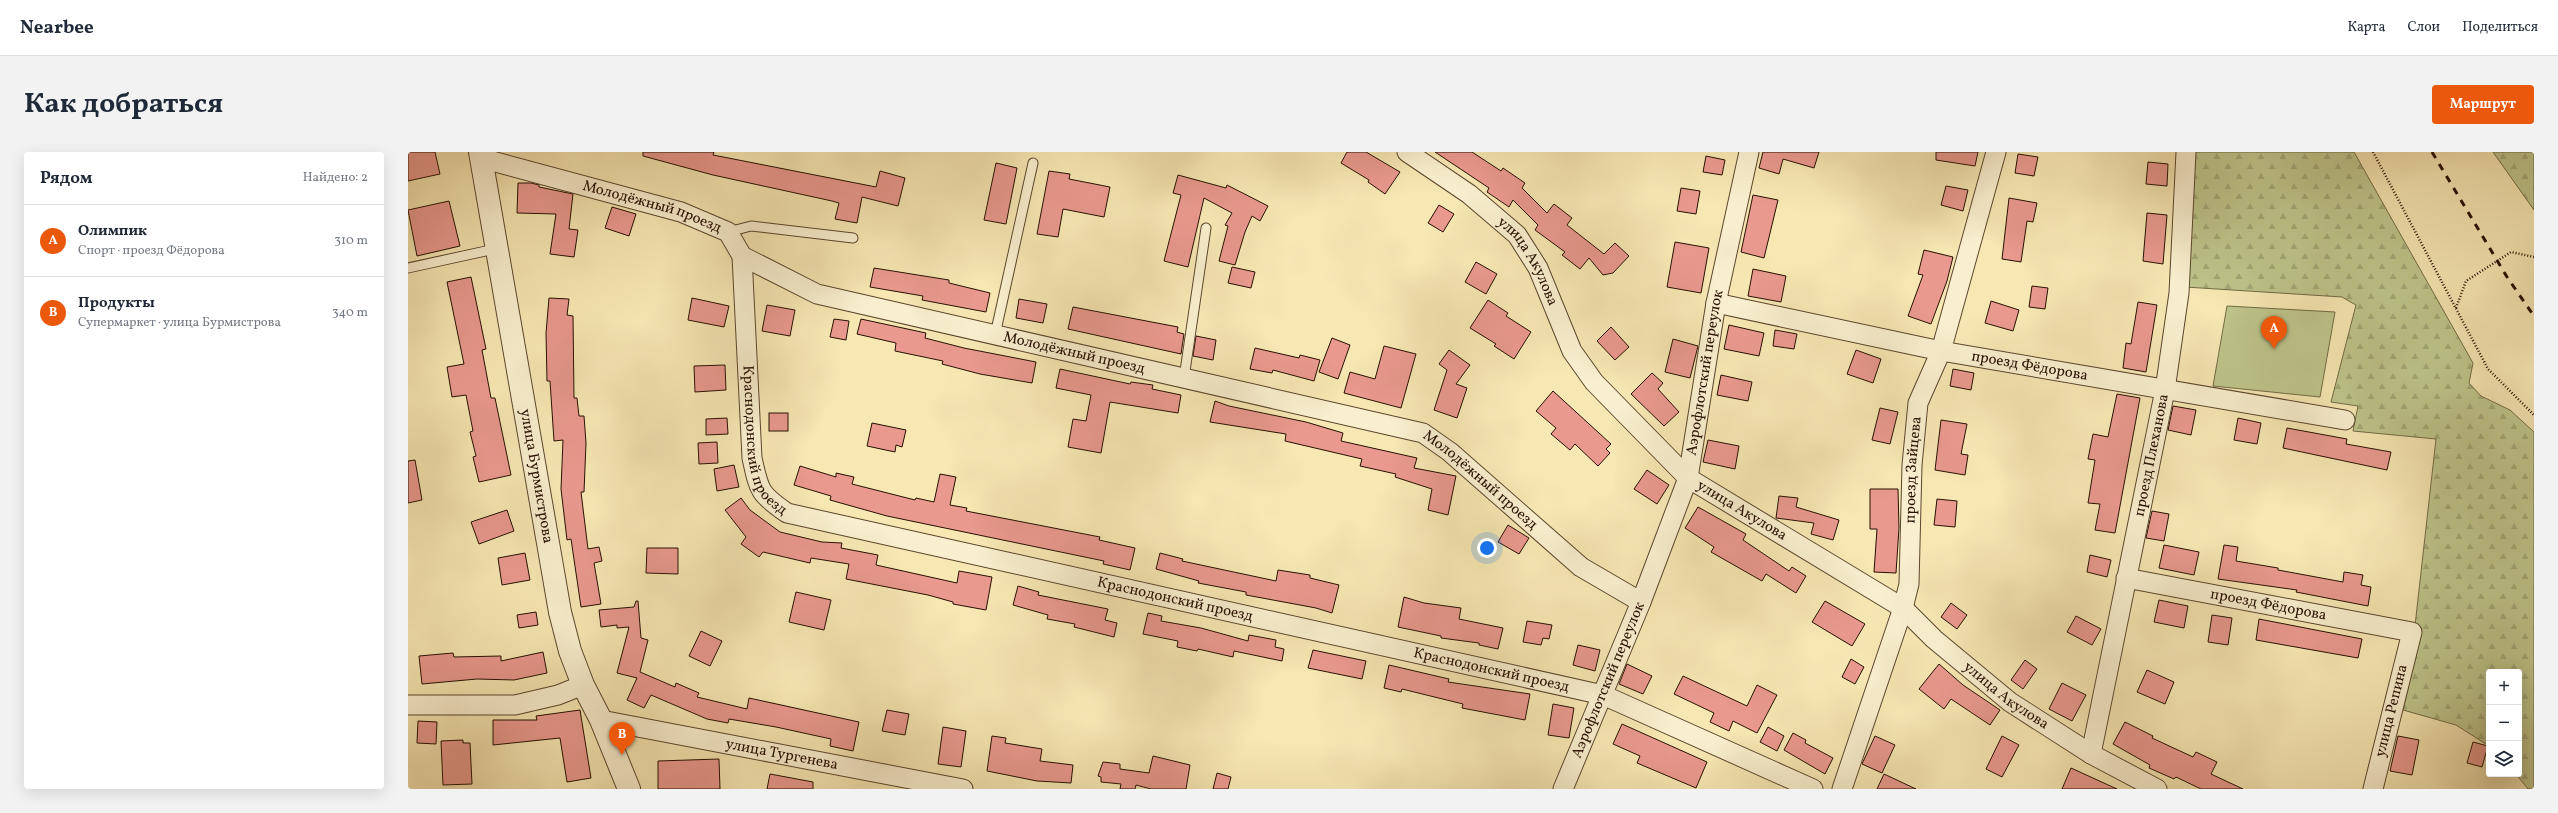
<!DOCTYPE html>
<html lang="ru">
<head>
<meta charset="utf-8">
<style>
	:root { --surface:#fff; --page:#f2f2f3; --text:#1f2937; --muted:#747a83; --line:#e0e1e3; --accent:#ea580c }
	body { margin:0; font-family:Vollkorn,serif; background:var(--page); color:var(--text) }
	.controls { position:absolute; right:12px; bottom:12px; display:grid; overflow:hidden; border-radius:4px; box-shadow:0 4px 16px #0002 }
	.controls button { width:36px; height:36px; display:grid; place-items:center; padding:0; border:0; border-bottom:1px solid var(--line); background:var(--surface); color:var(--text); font:20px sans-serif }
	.you { position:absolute; left:1079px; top:396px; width:14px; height:14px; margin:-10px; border:3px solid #fff; border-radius:50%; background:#1a73e8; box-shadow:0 0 0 6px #1a73e833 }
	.badge { display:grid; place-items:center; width:26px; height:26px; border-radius:50%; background:var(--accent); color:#fff; font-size:13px; font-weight:700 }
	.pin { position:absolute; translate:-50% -33px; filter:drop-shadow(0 1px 2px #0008) }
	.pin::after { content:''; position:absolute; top:21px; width:14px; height:12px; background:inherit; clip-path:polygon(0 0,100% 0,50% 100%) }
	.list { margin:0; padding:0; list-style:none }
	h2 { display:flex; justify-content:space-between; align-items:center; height:52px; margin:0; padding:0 16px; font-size:17px }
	h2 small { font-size:13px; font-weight:400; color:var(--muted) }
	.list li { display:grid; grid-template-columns:26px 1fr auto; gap:12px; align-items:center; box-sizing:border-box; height:72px; padding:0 16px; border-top:1px solid var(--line) }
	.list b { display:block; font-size:15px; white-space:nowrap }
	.list p { margin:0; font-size:13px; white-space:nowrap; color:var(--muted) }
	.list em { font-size:13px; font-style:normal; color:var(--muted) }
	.icon { flex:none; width:22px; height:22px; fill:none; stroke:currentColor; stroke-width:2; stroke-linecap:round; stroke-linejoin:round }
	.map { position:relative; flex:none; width:2126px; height:637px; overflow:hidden; border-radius:4px }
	header { display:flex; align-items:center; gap:24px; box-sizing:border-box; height:56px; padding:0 20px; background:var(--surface); border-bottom:1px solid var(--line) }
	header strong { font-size:19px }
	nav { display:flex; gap:22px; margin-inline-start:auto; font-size:14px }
	.intro { display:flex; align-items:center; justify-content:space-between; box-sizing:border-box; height:96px; padding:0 24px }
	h1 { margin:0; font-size:28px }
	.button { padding:10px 18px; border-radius:4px; background:var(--accent); color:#fff; font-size:14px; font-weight:700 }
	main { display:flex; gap:24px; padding:0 24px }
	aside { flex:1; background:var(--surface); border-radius:4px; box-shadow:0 4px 16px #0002 }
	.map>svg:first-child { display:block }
	.forest { fill:url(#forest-firs); stroke:#726a46 }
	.garden { fill:#bec58b; stroke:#726a46 }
	.building { fill:#e9998e; stroke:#271002 }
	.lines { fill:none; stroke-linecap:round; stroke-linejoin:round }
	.service-casing { stroke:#5b462e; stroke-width:11 }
	.minor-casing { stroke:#5b462e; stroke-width:21 }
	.tertiary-casing { stroke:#5b462e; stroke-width:24 }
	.path { stroke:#271002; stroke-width:2.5; stroke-dasharray:1 2; stroke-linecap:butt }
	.service { stroke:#f9efce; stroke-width:9 }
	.minor { stroke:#f9efce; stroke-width:19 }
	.tertiary { stroke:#f9efce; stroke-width:22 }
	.rail { stroke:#271002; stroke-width:3; stroke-dasharray:7 7; stroke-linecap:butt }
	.labels { text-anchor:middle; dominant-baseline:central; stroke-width:3; stroke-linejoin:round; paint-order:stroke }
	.street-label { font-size:15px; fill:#271002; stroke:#f9efce }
</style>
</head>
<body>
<header>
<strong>Nearbee</strong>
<nav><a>Карта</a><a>Слои</a><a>Поделиться</a></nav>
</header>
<div class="intro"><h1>Как добраться</h1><a class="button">Маршрут</a></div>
<main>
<aside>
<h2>Рядом<small>Найдено: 2</small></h2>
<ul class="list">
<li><span class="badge">A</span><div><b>Олимпик</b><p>Спорт · проезд Фёдорова</p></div><em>310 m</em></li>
<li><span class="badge">B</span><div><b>Продукты</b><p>Супермаркет · улица Бурмистрова</p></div><em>340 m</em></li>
</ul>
</aside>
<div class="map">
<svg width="2126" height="637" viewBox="0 0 2126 637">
	<defs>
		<pattern id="forest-firs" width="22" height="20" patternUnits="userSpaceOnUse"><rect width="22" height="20" fill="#bec58b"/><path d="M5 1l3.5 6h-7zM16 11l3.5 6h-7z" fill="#a3a876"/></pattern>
	</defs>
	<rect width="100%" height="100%" fill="#f6e7b3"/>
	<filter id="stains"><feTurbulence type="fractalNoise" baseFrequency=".005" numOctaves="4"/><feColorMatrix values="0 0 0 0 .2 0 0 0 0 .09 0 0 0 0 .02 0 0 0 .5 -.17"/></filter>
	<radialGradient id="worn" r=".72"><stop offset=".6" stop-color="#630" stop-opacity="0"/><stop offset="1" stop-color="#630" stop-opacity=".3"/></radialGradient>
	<!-- forest -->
	<g class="forest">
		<polygon points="1784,0 1946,0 2065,211 2061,231 2073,244 2102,258 2126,280 2126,637 2120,637 2108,622 2111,622 2111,520 2081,520 2081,594 2048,573 1995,558 2000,536 2028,287 1945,279 1950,254 1923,250 1948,153 1934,145 1777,135"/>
		<polygon points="2085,0 2126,0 2126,58"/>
	</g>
	<!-- garden -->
	<polygon class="garden" points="1819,154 1927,160 1912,245 1805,234"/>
	<!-- building -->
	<g class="building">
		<polygon points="0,0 27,0 32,22 0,29"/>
		<polygon points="235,0 306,0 305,3 468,35 472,19 497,26 490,54 454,45 449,71 427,67 431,51 424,49 305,23 235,4"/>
		<polygon points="939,0 958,0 992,20 977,42 960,30 961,28 933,11"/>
		<polygon points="1027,0 1064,0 1093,19 1095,16 1117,31 1114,36 1139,61 1146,52 1164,66 1159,73 1196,102 1207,91 1221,104 1205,121 1195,123 1181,106 1172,117 1154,103 1157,100 1127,78 1130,73 1105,48 1101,55 1079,40 1081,36"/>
		<polygon points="1355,0 1411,0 1406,16 1375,7 1371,22 1351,16"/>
		<polygon points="1528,0 1570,0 1567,14 1528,8"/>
		<polygon points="1610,2 1630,5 1626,24 1607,21"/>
		<polygon points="1298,4 1317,8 1314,23 1295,20"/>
		<polygon points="1740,10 1760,12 1759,34 1738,32"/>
		<polygon points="588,11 609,16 598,72 576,68"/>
		<polygon points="641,19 662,22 661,27 702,35 696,65 655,57 650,85 629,82"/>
		<polygon points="770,23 818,36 819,33 860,54 852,69 844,64 837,80 827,113 811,109 820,74 817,73 824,61 796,46 780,115 756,109 773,43 765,41"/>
		<polygon points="110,31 123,31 131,33 131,35 165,42 161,77 170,78 166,105 142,102 148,62 109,61"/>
		<polygon points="1538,34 1560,38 1555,59 1533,53"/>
		<polygon points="1273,36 1292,39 1288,62 1269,59"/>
		<polygon points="1345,43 1370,48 1356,106 1333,100"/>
		<polygon points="1601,46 1629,51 1625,70 1619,69 1613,110 1594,107"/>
		<polygon points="41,49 52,94 9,104 0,58"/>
		<polygon points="1031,53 1046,62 1035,80 1020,71"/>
		<polygon points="204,55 228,62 221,84 197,76"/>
		<polygon points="1739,61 1759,63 1755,112 1735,109"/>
		<polygon points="1267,90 1301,96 1293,141 1259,135"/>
		<polygon points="1516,98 1545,105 1539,129 1523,172 1500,164 1515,123 1510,122"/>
		<polygon points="1068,110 1089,122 1078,142 1057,130"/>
		<polygon points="824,115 847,120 843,136 820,131"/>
		<polygon points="466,116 541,128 541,131 582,141 578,160 514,148 515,144 462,135"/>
		<polygon points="1345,117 1378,124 1373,150 1340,144"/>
		<polygon points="63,125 78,197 74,198 83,246 87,246 103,323 71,330 65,305 68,304 62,280 65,279 58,243 44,245 39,215 56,212 39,130"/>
		<polygon points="1624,134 1640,136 1637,157 1621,155"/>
		<polygon points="141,146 161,147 159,163 165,164 166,246 169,246 171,264 176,264 178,291 176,340 173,340 180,397 191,395 194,409 186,411 193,452 173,455 163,387 159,388 153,337 155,288 146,289 142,229 139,229 138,181"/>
		<polygon points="284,146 321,154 316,175 280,168"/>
		<polygon points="611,147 639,152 635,171 608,166"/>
		<polygon points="1080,148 1100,161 1098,164 1123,180 1106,207 1086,194 1088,192 1062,176"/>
		<polygon points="1583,149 1611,158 1605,179 1577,171"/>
		<polygon points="1730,150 1749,153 1738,220 1715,216 1718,191 1723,192"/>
		<polygon points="359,153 387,158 382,184 354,179"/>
		<polygon points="665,155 770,175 769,180 776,182 773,202 660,177"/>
		<polygon points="426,167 441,169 438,188 422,185"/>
		<polygon points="453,167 518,181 517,186 556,196 628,210 624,231 572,222 534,212 535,209 487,199 488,191 449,182"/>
		<polygon points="1321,173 1356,181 1351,204 1316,197"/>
		<polygon points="1203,175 1221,195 1207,208 1189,189"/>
		<polygon points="1367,178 1389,182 1386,197 1365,194"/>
		<polygon points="788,184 808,188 805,208 785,204"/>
		<polygon points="924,186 942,193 930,227 911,220"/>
		<polygon points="1265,187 1290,194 1282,226 1257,220"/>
		<polygon points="976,194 1008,202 993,256 936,241 942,220 967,227"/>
		<polygon points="847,196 891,206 892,203 912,208 906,229 865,218 864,221 842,217"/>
		<polygon points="1041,198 1062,213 1048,232 1059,236 1049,266 1026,258 1039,218 1031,212"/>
		<polygon points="1448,198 1473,207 1465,231 1439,222"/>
		<polygon points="317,213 318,238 287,240 286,214"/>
		<polygon points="652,217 722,232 723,230 745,233 744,237 773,243 770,261 702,250 693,301 660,295 665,267 678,269 683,243 648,236"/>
		<polygon points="1545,217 1566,221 1563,238 1542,234"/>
		<polygon points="1244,221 1255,231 1250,237 1271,260 1256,274 1223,242"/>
		<polygon points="1313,223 1344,230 1340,249 1309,243"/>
		<polygon points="1145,239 1203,292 1198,297 1202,301 1190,314 1167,292 1162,298 1143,282 1148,276 1128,259"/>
		<polygon points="1709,242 1732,246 1707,381 1687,378 1692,352 1680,351 1687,308 1680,307 1685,282 1700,285"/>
		<polygon points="807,249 821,254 898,270 935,281 933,289 1009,306 1006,316 1048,324 1040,363 1020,358 1024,337 987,325 988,322 952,314 954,307 877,289 878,282 802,270"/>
		<polygon points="1765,254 1788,258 1783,283 1760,278"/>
		<polygon points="1472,256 1490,260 1482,292 1464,288"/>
		<rect x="361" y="261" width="19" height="18"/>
		<polygon points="319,266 320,282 298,283 298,267"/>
		<polygon points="1830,266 1853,271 1849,292 1826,288"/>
		<polygon points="1533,268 1559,272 1553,302 1560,303 1557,323 1527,318"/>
		<polygon points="464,271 498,278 494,295 488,293 487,300 459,294"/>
		<polygon points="1879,276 1939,287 1938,292 1983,300 1979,318 1875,296"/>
		<polygon points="1300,288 1331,294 1327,317 1295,310"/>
		<polygon points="309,290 310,311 291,312 290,291"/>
		<polygon points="7,308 14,348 0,351 0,309"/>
		<polygon points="326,313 331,335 309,339 306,317"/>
		<polygon points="392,314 428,325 428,321 446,325 444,332 507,348 508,346 526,350 532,322 548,325 542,353 559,356 558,359 692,385 691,388 727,396 722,418 695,412 696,409 479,364 422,348 423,344 386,333"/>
		<polygon points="1239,318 1261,333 1249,352 1226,337"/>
		<polygon points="1462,337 1490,337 1491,376 1488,421 1466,420 1469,377 1462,377"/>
		<polygon points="1371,344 1390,346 1388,355 1431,368 1425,388 1403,382 1406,371 1368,366"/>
		<polygon points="333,346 342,358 372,380 414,390 434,391 433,396 470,403 468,413 549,431 551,419 584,425 578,458 545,452 545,450 520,443 438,427 441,412 403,406 402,411 355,400 351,405 333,392 338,385 317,358"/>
		<polygon points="1529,347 1549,349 1547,375 1526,373"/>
		<polygon points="1290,355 1338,382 1335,388 1381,419 1384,415 1398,424 1388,441 1358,422 1354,429 1303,400 1306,395 1277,376"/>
		<polygon points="99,358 106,379 71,392 63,370"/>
		<polygon points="1744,359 1761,362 1756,389 1738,386"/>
		<polygon points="1100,373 1121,386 1111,402 1090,390"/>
		<polygon points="1756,393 1791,400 1786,423 1751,416"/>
		<polygon points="1816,393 1830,395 1828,409 1870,416 1870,418 1935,430 1936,420 1955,423 1953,433 1963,435 1960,454 1888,440 1889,438 1810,427"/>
		<polygon points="239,396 270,396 270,422 238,421"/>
		<polygon points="117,401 122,428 94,433 90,406"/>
		<polygon points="752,401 775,407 774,409 868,429 870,418 902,423 902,426 931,433 924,461 908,456 838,443 838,440 790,431 791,429 748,417"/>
		<polygon points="1682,403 1703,408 1699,425 1679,420"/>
		<polygon points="610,434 631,440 630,443 700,457 697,468 709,471 706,485 666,475 667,472 639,467 640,463 605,453"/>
		<polygon points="388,440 423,448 416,478 381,470"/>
		<polygon points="996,445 1016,451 1053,456 1051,467 1095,476 1090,497 1071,493 1071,491 1033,486 1033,484 990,475"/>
		<polygon points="1751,448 1780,454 1776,476 1746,470"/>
		<polygon points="228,449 230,449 233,486 240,488 232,520 267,535 268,531 291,541 289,545 339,557 341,546 451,570 445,599 422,594 423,587 368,575 321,567 320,571 299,567 243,543 236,556 219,548 229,526 209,521 221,475 209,476 209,473 193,475 191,458 226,455"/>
		<polygon points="1417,449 1457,472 1444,494 1404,470"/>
		<polygon points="1543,451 1559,463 1549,477 1533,465"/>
		<polygon points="128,460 130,473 111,476 109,463"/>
		<polygon points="740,461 754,464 753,469 793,476 840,489 841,483 868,488 867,495 876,497 874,509 826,499 825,505 790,497 789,499 769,495 770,489 735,482"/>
		<polygon points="1804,463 1824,466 1820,493 1800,490"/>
		<polygon points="1668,464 1693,477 1684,493 1659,480"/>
		<polygon points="1851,467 1954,487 1950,506 1848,488"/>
		<polygon points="1119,469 1144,473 1141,487 1135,486 1133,493 1115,490"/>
		<polygon points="293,479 314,489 302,514 281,504"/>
		<polygon points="1170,493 1192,498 1187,519 1165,513"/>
		<polygon points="905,498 958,509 954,527 900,516"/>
		<polygon points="135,500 139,521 106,528 69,527 14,532 11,504 45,501 46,505 93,504 93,509"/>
		<polygon points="1443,507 1456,515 1447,532 1434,525"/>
		<polygon points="1617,508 1629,517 1615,537 1603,528"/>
		<polygon points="1219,512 1244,524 1235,542 1211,532"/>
		<polygon points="1531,512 1555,533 1592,558 1582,573 1543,547 1536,557 1511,537"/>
		<polygon points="981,513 1041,527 1040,530 1122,542 1117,568 1054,556 1055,552 994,537 993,540 976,536"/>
		<polygon points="1739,518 1766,530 1757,552 1729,540"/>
		<polygon points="1275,524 1339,554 1349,533 1369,543 1349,581 1325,569 1321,579 1302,570 1306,561 1266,542"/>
		<polygon points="1654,531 1678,543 1664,569 1641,557"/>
		<polygon points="1145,552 1166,556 1161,586 1140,583"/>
		<polygon points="172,558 183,626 159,630 152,586 85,593 85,568 129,568 128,564"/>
		<polygon points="479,558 501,562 497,583 474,579"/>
		<polygon points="10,569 29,570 28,592 9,591"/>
		<polygon points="1717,570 1745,584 1744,586 1785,605 1788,600 1809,610 1803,622 1835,637 1793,637 1768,625 1766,627 1741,616 1742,613 1705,592"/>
		<polygon points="1214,572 1299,610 1288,636 1229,611 1232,604 1205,592"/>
		<polygon points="535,575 558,579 553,615 530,612"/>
		<polygon points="1360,575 1376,584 1369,599 1352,590"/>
		<polygon points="1385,581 1398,588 1397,591 1425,606 1417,622 1376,598"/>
		<polygon points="584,584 598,586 597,591 634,597 632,609 665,613 663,631 629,629 579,619"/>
		<polygon points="1467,584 1487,593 1474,621 1454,612"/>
		<polygon points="1594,584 1611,593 1594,625 1578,617"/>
		<polygon points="1990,584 2011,588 2004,623 1982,619"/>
		<polygon points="55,588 55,591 62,591 64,632 35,633 33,589"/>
		<polygon points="2065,590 2080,594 2074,615 2059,611"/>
		<polygon points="745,604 782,613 778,637 743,637 728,633 727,637 712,637 713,632 693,630 693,625 690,624 695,610 712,612 712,617 741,621"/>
		<polygon points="311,607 312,637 250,637 250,609"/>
		<polygon points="1663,616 1709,637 1654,637"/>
		<polygon points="809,621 823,625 820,637 805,637"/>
		<polygon points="362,622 405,630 405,637 359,637"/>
		<polygon points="1476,622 1508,637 1469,637"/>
	</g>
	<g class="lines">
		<!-- service casing -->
		<g class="service-casing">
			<g id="service">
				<polyline points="320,80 343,74 445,86"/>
				<polyline points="0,116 87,97"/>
				<polyline points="587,183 625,11"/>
				<polyline points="776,226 798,76"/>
			</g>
		</g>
		<!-- minor casing -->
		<g class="minor-casing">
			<g id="minor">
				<path id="s1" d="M 999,0 L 1061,42 L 1109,83 L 1130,116 L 1164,199 L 1186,230 L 1280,326 L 1495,456 L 1526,487 L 1602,550 L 1683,602 L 1749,637"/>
				<path id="s2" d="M 73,6 L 273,60 L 320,80 L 334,104 L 409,142 L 1015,281 L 1042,300 L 1173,415 L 1233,450"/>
				<path id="s3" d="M 334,104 L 344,306 C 351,338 351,342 379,361 L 1195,543 L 1405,637"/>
				<path id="s4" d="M 1308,151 L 1533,199 L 1937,268"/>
				<path id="s5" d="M 1718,426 L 2004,480 L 1965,637"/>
				<polyline points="0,553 107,553 150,543 175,533"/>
				<path id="s6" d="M 193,568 L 555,637"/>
				<path id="s7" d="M 1683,602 L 1757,238 L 1771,141 L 1778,0"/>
				<path id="s8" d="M 1155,637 L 1233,450 L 1280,326 L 1308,151 L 1341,0"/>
				<path id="s9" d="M 1434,637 L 1495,456 L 1501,432 L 1504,313 L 1510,251 L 1533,199 L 1588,0"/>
			</g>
		</g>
		<!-- tertiary casing -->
		<g class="tertiary-casing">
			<g id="tertiary">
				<path id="s10" d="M 72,0 L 152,460 L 162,499 L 175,533 L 193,568 L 221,637"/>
			</g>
		</g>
		<!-- path -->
		<g class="path">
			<polyline points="1965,0 2080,217 2126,263"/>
			<polyline points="2048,156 2058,129 2103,100 2126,105"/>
		</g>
		<!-- service -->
		<use href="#service" class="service"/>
		<!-- minor -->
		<use href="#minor" class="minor"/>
		<!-- tertiary -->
		<use href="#tertiary" class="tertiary"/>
		<!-- rail -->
		<polyline class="rail" points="2024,0 2099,125 2126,164"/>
	</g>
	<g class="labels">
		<!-- street labels -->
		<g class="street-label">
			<text stroke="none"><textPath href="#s2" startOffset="178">Молодёжный проезд</textPath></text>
			<text stroke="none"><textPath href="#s1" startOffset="166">улица Акулова</textPath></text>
			<text stroke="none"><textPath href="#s2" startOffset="634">Молодёжный проезд</textPath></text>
			<text stroke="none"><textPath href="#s4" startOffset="320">проезд Фёдорова</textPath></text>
			<text stroke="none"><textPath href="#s8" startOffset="442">Аэрофлотский переулок</textPath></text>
			<text stroke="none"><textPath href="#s3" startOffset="189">Краснодонский проезд</textPath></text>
			<text stroke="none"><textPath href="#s7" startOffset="305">проезд Плеханова</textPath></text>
			<text stroke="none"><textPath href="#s9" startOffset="330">проезд Зайцева</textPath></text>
			<text stroke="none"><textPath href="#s10" startOffset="329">улица Бурмистрова</textPath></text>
			<text stroke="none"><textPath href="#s2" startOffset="1066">Молодёжный проезд</textPath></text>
			<text stroke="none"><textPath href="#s1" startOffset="502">улица Акулова</textPath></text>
			<text stroke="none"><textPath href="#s3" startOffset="668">Краснодонский проезд</textPath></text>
			<text stroke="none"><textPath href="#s5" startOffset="145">проезд Фёдорова</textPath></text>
			<text stroke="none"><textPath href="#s3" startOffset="992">Краснодонский проезд</textPath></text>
			<text stroke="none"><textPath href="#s8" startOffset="118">Аэрофлотский переулок</textPath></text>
			<text stroke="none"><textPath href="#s1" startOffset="826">улица Акулова</textPath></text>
			<text transform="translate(1984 559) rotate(-76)">улица Репина</text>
			<text stroke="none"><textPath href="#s6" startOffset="184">улица Тургенева</textPath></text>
		</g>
	</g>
	<rect width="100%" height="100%" filter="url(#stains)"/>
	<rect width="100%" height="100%" fill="url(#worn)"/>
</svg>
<div class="controls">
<button>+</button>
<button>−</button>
<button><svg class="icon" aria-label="layers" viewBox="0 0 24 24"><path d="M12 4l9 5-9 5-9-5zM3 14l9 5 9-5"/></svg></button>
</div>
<div class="you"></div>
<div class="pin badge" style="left:1866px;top:197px">A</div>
<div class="pin badge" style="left:214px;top:603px">B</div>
</div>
</main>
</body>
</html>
